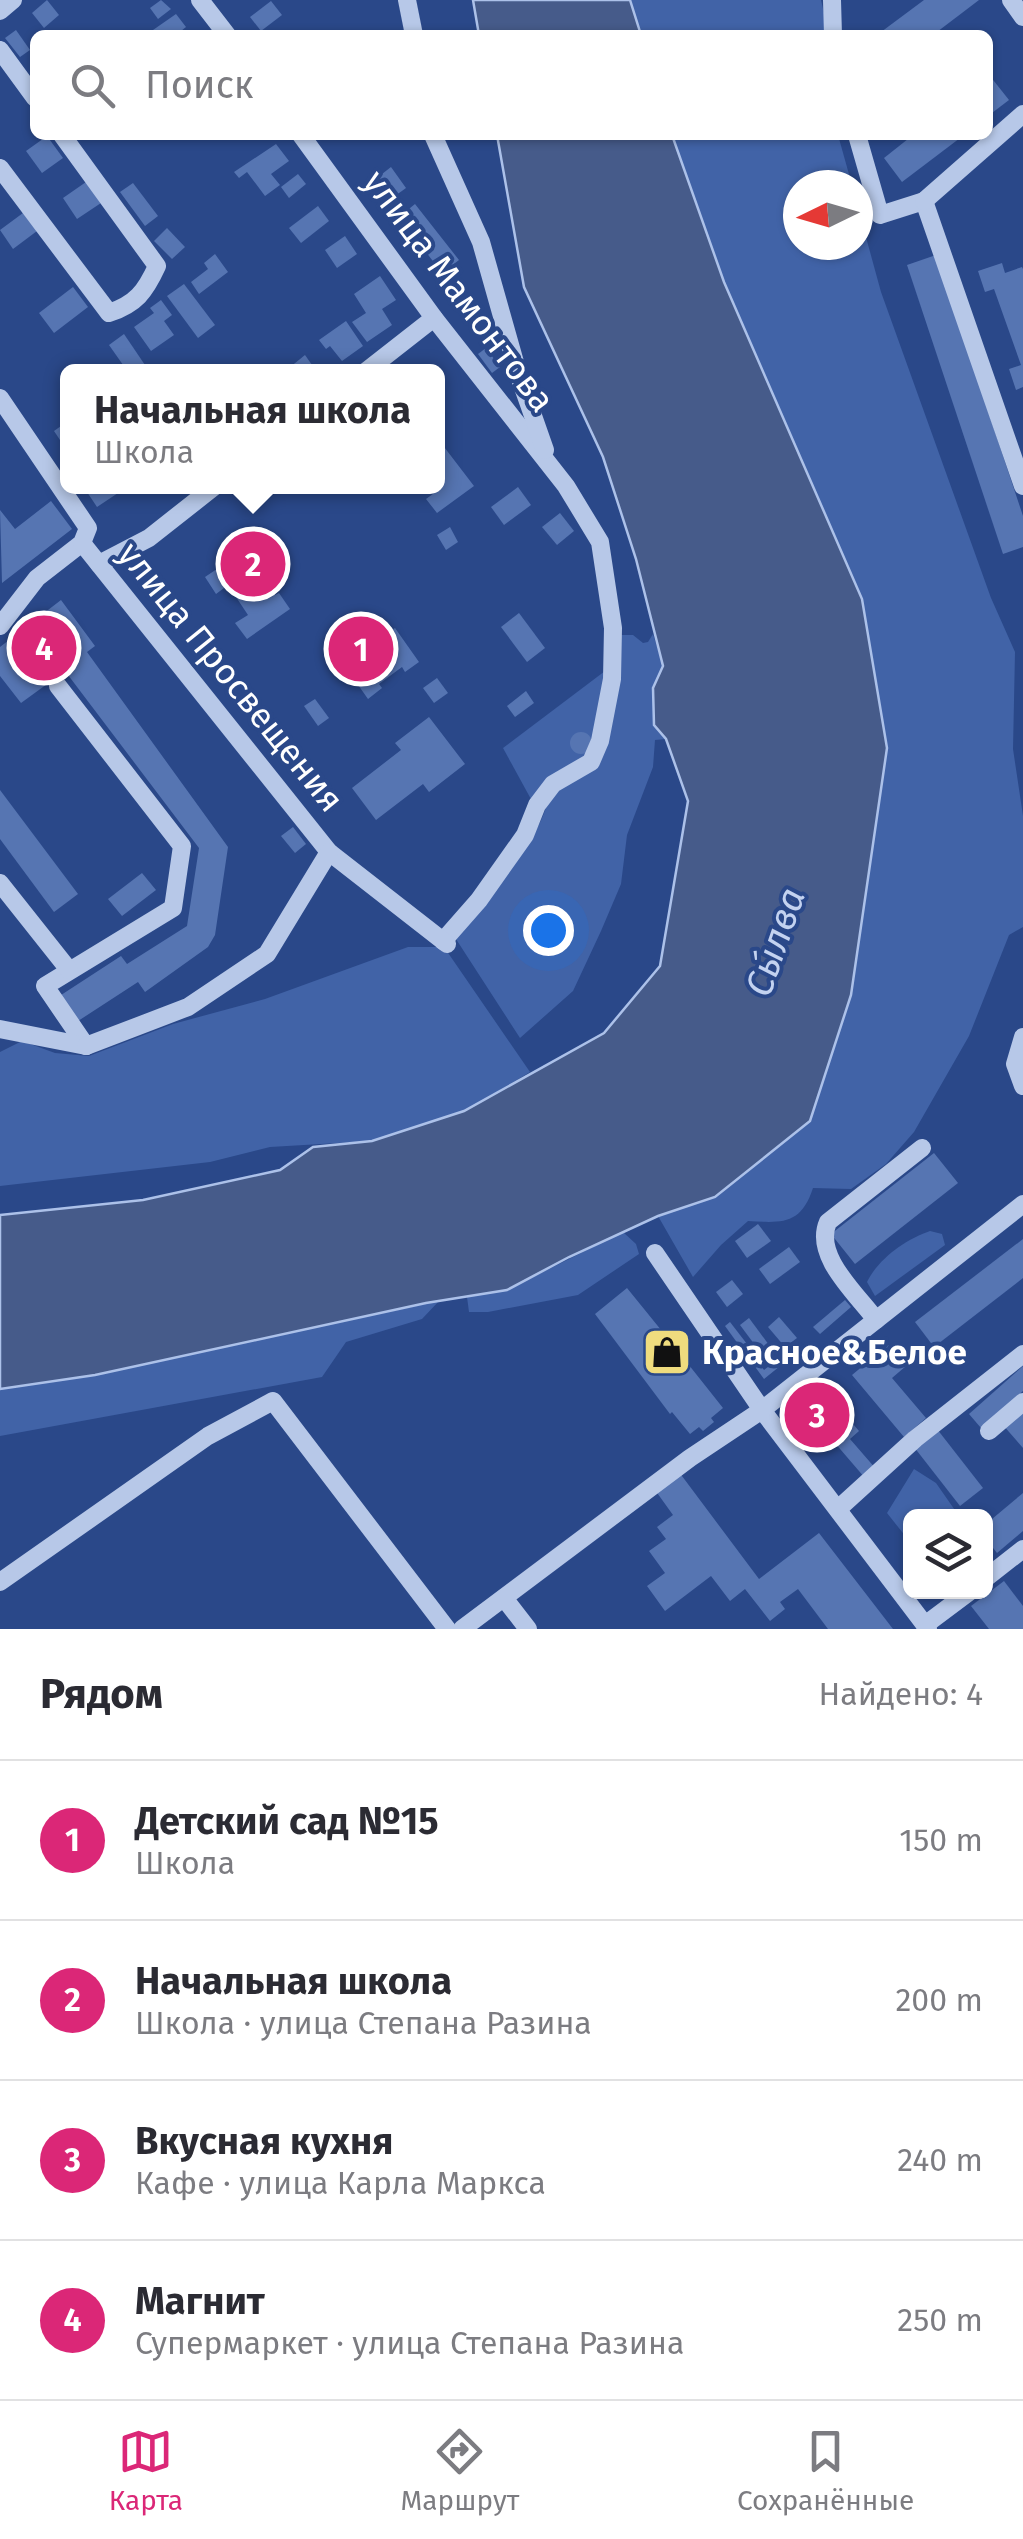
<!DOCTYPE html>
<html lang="ru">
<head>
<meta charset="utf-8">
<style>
	:root { --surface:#fff; --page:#f7f7f7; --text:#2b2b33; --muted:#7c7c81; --line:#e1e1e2; --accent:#db2777 }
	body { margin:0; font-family:"Fira Sans",sans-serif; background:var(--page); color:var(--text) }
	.controls { position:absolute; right:30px; bottom:30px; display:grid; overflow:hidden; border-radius:15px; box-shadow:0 2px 8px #0004 }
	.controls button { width:90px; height:90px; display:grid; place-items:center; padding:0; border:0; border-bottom:2px solid var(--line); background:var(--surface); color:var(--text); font:50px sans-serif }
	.compass { position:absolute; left:783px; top:170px; width:90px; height:90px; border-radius:50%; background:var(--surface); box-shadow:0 2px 8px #0004; rotate:265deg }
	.you { position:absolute; left:548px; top:930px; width:35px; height:35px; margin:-25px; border:8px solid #fff; border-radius:50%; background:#1a73e8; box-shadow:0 0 0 15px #1a73e833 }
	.badge { display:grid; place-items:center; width:65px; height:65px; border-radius:50%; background:var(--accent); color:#fff; font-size:32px; font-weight:700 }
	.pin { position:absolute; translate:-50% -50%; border:5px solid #fff; box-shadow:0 2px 10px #0006 }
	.popup { position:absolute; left:60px; top:364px; width:385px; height:130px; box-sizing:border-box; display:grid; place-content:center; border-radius:15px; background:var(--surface); filter:drop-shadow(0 2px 8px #0005); font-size:32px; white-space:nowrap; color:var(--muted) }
	.popup b { font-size:38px; color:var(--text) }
	.popup::after { content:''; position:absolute; left:50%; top:100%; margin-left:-20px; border:20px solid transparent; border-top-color:var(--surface) }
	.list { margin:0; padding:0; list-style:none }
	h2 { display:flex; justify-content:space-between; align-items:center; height:130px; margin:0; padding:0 40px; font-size:42px }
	h2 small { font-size:32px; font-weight:400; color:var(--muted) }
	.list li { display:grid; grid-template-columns:65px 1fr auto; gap:30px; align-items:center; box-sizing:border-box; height:160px; padding:0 40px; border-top:2px solid var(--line) }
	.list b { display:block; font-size:38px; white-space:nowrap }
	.list p { margin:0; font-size:32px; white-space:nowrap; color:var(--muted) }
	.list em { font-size:32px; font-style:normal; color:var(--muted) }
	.icon { flex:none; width:55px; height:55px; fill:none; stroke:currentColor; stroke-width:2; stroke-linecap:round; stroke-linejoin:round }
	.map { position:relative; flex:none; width:1023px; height:1629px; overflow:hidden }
	.search { position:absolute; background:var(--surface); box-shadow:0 2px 8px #0004; left:30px; right:30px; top:30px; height:110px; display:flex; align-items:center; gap:25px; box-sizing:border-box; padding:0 35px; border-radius:15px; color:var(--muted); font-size:38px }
	.sheet { height:770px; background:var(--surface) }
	nav { display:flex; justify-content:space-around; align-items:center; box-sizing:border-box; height:140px; border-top:2px solid var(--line); background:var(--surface); font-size:28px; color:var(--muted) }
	nav a { display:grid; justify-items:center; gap:5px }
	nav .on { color:var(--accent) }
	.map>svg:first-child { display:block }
	.green { fill:#4163a7 }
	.water { fill:#465b8a; stroke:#acc1e9; stroke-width:2.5 }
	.building { fill:#5675b2 }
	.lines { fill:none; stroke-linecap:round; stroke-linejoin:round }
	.minor { stroke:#b7c8e8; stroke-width:18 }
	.labels { text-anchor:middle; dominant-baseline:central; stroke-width:8; stroke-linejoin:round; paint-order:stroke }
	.street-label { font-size:35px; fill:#fff; stroke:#2a4889 }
	.poi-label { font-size:35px; font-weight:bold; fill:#fff; stroke:#2a4889; text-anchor:start }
	.water-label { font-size:38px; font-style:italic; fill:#c3d2f0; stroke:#2a4889 }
</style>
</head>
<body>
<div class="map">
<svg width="1023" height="1629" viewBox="0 0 1023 1629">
	<rect width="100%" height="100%" fill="#2a4889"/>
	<!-- green -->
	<g class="green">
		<polygon points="630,0 821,0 829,35 641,35"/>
		<path d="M 672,135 L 838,135 L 852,185 L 798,185 L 798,245 L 858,245 L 858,208 L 881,292 L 991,598 L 1015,652 L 1013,749 L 1023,816 L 1023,927 L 1009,935 L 969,1036 L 914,1132 L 886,1164 L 851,1189 L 813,1188 C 801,1225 782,1223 748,1221 L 721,1245 L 693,1277 L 658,1216 L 715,1197 L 862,599 L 724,282 Z"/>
		<path d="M 653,634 L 663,666 L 653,688 L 666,739 L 655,740 L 653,767 L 627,835 L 621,884 L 601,931 L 573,991 L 520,1038 L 454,936 L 528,837 C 544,827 544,803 556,789 C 565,779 580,773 591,767 L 620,635 L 633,635 L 643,643 L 648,642 Z"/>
		<polygon points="609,668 594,748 532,801 503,748"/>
		<polygon points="408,947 444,947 530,1072 465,1111 372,1141 270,1147 210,1162 0,1186 0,1052 22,1041 55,1053 89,1056 173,1024 265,999"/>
		<path d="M 930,1231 L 942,1234 L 945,1245 L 875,1296 L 867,1282 C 878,1259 906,1239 930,1231 Z"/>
		<polygon points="623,1232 636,1244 639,1254 578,1295 488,1312 469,1312 467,1297 507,1290"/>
		<polygon points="439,1301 422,1319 346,1342 322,1377 0,1436 0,1389 95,1375"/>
		<polygon points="914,1469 936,1483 959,1516 910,1516 910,1542 887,1513"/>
	</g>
	<!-- water -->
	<g class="water">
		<polygon points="473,0 630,0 641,35 479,35"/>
		<polygon points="497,135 672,135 724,282 862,599 887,748 851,995 810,1121 715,1197 658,1216 569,1257 507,1290 426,1303 95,1375 0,1389 0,1215 143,1200 280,1170 313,1147 372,1141 464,1111 604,1033 660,966 688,801 666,739 654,725 653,688 663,666 636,559 603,457 524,287"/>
	</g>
	<!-- building -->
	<g class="building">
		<polygon points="47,0 59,15 44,28 32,13"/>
		<polygon points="161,0 171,9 158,19 150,8"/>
		<polygon points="924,0 979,0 933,35 877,35"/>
		<polygon points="271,1 282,15 261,31 250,17"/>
		<polygon points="176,14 186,27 176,35 157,35 153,30"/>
		<polygon points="16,30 30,50 20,57 5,38"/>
		<polygon points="990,76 1009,100 988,116 988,77"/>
		<polygon points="913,135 964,135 902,182 884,158"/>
		<polygon points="47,136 63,158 42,173 26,151"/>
		<polygon points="276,144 289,161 271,174 280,185 265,196 247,172 239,178 234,172"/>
		<polygon points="391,167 406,188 388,201 373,181"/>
		<polygon points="298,174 306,184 289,198 281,187"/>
		<polygon points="86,182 101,203 77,219 63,198"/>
		<polygon points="133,183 158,216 145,226 120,192"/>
		<polygon points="415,204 459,260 442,273 416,239 409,244 397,228 404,223 399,217"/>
		<polygon points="318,206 329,221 301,243 289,228"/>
		<polygon points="23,213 37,231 13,249 0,230"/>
		<polygon points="167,228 185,247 172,259 154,241"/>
		<polygon points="345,236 357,254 337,268 325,250"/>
		<polygon points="215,254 228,272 199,294 191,282 208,269 204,263"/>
		<polygon points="936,255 1023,516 1023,547 1003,554 907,265"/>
		<polygon points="1002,263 1005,273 1022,267 1023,269 1023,387 1016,390 1009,369 1021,365 994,289 985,292 978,271"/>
		<polygon points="380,276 396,300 382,309 392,325 367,342 352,322 366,313 354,294"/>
		<polygon points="184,284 215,325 198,338 167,296"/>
		<polygon points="73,287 88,307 54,333 39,313"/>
		<polygon points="161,300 172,315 164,321 174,335 151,351 134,327 154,313 150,308"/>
		<polygon points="346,321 363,346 342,361 330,346 326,349 319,340"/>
		<polygon points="124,334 147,368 142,372 128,372 109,345"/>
		<polygon points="486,348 500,367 492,373 478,354"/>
		<polygon points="305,355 317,372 284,372"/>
		<polygon points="68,421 68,443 64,446 54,431"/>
		<polygon points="438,439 474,486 437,513 426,499 437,491 434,486 438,486"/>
		<polygon points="83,486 114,486 118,493 97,507"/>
		<polygon points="518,487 531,505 504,525 491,507"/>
		<polygon points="51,501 72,529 2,583 0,510 15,529"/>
		<polygon points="560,513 574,531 557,545 542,527"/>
		<polygon points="450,527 458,542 446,550 437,535"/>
		<polygon points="248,548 260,565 256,567 275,595 279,593 290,609 247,639 235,623 248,615 228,585 216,594 205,577"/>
		<polygon points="61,600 95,646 87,652 228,847 215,935 208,947 145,992 138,982 75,1023 58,997 121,956 127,964 187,926 199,848 65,671 21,703 0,676 0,647"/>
		<polygon points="519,613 545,648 527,662 501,627"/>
		<polygon points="395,628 419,662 405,672 402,667 379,684 382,688 368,699 344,665"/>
		<polygon points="437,678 448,693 434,703 423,688"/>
		<polygon points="526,691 534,703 515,717 507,706"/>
		<polygon points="315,699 329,718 318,726 304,706"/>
		<polygon points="429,717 465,764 429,792 423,784 376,820 352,788 401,750 395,743"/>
		<circle cx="581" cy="743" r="11"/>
		<polygon points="0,790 78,894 54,912 0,839"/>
		<polygon points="293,827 306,844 295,853 281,836"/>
		<polygon points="142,873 156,890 122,916 108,899"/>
		<polygon points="934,1153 958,1183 855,1264 831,1234"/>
		<polygon points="758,1224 771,1241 747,1258 735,1241"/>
		<polygon points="1023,1239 1023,1278 934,1347 915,1322"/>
		<polygon points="789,1247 800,1262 770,1284 759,1269"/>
		<polygon points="732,1280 743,1294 727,1307 716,1292"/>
		<polygon points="627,1288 670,1341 675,1336 687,1351 681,1355 723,1408 711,1418 714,1422 703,1431 699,1427 690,1434 672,1412 670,1414 595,1314"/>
		<polygon points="845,1300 851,1307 820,1334 813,1327"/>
		<polygon points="779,1317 797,1338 785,1347 768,1327"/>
		<polygon points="749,1318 775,1353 766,1360 740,1325"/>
		<polygon points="730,1322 747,1344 741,1348 725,1326"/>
		<polygon points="888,1345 906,1366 892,1378 926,1418 904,1437 852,1375"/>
		<polygon points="791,1349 795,1354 764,1379 745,1353 750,1350 764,1370"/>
		<polygon points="1023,1366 1023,1391 981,1428 969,1414"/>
		<polygon points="830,1397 859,1431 850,1439 876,1469 865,1478 810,1414"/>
		<polygon points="1023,1408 1023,1448 1003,1425"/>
		<polygon points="937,1429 983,1488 960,1506 914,1447"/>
		<polygon points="679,1472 759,1579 819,1533 893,1629 828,1629 798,1589 780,1602 785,1609 770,1621 745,1589 730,1601 711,1576 665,1611 647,1586 665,1573 649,1551 666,1539 657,1527 673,1515 655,1490"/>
		<polygon points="1023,1493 1023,1531 997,1553 986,1539 986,1524"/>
		<polygon points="1004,1581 1023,1606 1023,1629 989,1629 971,1606"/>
	</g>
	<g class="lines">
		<!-- minor -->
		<g class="minor">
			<polyline points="200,0 227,35"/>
			<polyline points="407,0 414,35"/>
			<polyline points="832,0 833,35"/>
			<polyline points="1011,0 1023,17"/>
			<polyline points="0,11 13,0"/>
			<polyline points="0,50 35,98"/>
			<polyline points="301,135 434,318 566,486 600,542 613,628 612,679 600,741 591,762 553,784 537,805 525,835 479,900 443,941"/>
			<polyline points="433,135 481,242 518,373 545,450"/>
			<polyline points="857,135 880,215 924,201 1023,486"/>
			<path d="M 0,168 L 109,313 C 136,304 145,292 157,266 L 62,135"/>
			<polyline points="924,201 1023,114"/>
			<polyline points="365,372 434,318"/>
			<polyline points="0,398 88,528 82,543 37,578 0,626"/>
			<polyline points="82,543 329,852 447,944"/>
			<polyline points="99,564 149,538 215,486"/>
			<polyline points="58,686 182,846 173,908 45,986 86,1046"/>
			<polyline points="0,883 69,970"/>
			<polyline points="0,1029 86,1046"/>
			<polyline points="1023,1037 1015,1064 1023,1086"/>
			<polyline points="86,1046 188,1007 267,954 329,852"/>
			<polyline points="655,1253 762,1410 928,1629"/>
			<path d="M 876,1320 C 857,1294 813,1256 828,1222 L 922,1148"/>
			<polyline points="989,1431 1023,1402"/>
			<polyline points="838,1509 915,1439 1023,1354"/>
			<polyline points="986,1578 1023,1549"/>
			<polyline points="0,1582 208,1436 273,1401 447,1629"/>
			<polyline points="504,1598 528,1629"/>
			<polyline points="925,1625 969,1592"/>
			<polyline points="462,1629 690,1458 762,1410 1023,1204"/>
		</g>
	</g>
	<!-- icons -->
	<defs>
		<g id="shop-square" transform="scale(2.5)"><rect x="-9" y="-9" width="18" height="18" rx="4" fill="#efdc7e" stroke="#2a4889"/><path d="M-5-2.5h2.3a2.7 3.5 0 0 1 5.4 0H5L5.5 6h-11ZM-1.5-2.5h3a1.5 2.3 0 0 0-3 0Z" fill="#111"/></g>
	</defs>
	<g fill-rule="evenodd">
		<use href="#shop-square" x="667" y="1352"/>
	</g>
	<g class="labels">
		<!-- street labels -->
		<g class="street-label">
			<text transform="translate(459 291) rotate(53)">улица Мамонтова</text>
			<text transform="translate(231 677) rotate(51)">улица Просвещения</text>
		</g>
		<!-- poi labels -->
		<g class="poi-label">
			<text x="702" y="1352">Красное&amp;Белое</text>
		</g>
		<!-- water labels -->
		<g class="water-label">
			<text transform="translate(775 942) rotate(-71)">Сы́лва</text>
		</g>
	</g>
</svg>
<div class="controls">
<button><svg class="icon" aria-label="layers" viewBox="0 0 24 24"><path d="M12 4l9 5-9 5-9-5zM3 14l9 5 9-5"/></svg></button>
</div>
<svg class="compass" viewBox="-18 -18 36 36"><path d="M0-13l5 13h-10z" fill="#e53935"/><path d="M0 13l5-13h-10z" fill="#7c7c81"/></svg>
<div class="you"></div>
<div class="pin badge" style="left:361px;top:649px">1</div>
<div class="pin badge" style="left:253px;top:564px">2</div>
<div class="popup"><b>Начальная школа</b>Школа</div>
<div class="pin badge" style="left:817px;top:1415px">3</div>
<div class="pin badge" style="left:44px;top:648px">4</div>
<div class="search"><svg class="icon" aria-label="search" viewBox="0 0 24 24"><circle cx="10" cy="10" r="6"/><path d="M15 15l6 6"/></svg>Поиск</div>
</div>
<section class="sheet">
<h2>Рядом<small>Найдено: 4</small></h2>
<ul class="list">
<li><span class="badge">1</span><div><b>Детский сад №15</b><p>Школа</p></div><em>150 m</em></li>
<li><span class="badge">2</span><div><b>Начальная школа</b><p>Школа · улица Степана Разина</p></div><em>200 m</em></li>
<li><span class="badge">3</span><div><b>Вкусная кухня</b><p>Кафе · улица Карла Маркса</p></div><em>240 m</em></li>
<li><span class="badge">4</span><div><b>Магнит</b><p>Супермаркет · улица Степана Разина</p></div><em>250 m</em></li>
</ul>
</section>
<nav>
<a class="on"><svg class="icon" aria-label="map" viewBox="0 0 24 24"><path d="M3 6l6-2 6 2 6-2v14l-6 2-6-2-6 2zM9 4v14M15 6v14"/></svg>Карта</a>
<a><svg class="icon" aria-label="directions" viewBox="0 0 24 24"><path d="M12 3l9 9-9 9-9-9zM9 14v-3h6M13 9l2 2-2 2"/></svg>Маршрут</a>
<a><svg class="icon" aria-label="saved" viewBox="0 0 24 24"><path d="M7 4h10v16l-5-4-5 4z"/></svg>Сохранённые</a>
</nav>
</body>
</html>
